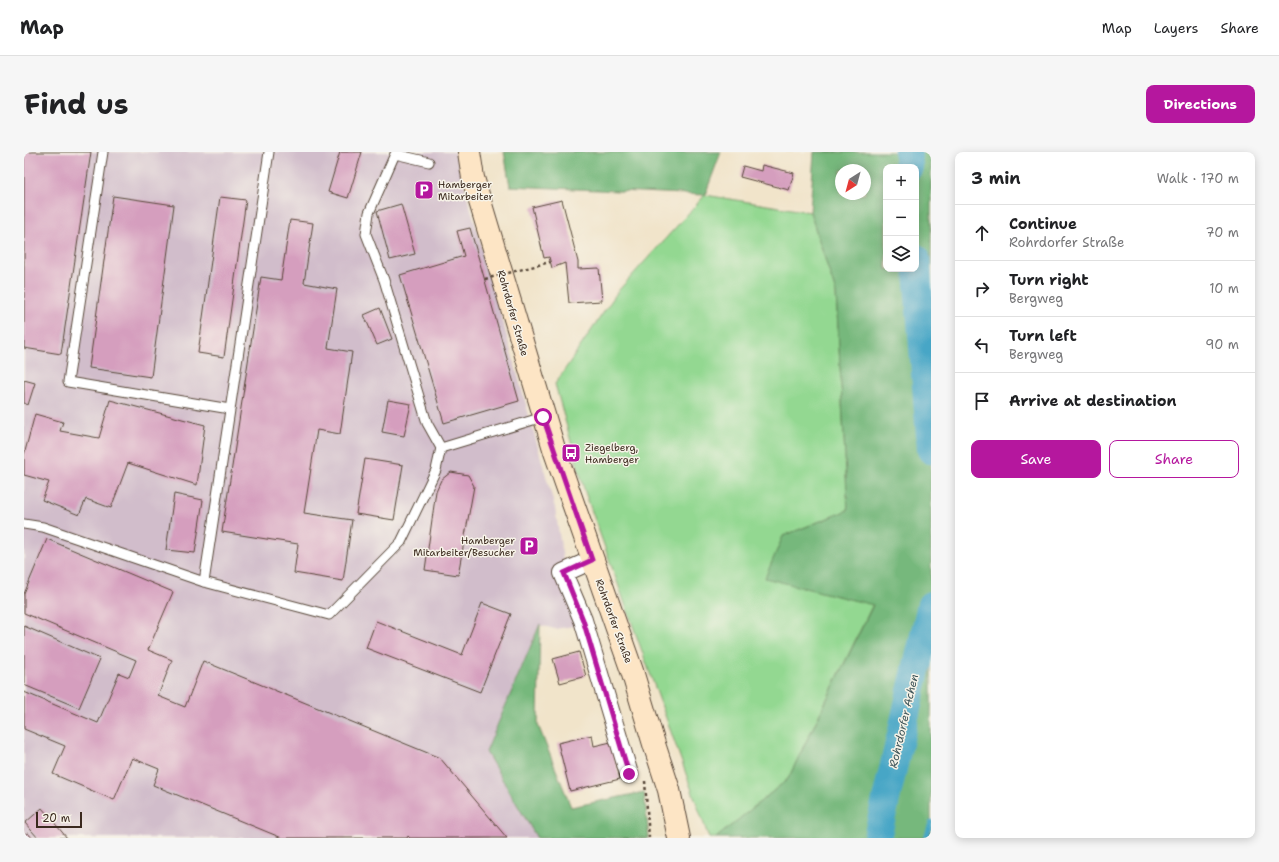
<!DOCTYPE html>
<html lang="en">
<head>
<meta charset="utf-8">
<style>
	:root { --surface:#fff; --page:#f6f6f6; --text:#202124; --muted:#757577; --line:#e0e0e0; --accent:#b5179e }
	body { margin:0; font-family:"Shantell Sans",sans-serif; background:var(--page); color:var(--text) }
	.controls { position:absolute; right:12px; top:12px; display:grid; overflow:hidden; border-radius:8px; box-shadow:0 2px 10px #0003 }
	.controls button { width:36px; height:36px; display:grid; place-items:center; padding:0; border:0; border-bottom:1px solid var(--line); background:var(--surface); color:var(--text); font:20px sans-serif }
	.compass { position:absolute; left:811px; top:12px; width:36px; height:36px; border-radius:50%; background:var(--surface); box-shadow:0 2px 10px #0003; rotate:216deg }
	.scale { position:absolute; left:12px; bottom:10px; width:46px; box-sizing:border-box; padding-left:4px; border:2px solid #3b2a1e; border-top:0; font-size:11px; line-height:14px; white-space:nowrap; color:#3b2a1e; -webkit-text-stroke:3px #f7f3e8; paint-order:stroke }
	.stop { position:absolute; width:12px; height:12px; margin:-9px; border:3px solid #b5179e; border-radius:50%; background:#fff }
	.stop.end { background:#b5179e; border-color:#fff; box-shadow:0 1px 4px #0008 }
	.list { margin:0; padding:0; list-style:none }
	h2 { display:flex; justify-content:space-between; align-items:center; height:52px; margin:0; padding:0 16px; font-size:17px }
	h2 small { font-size:13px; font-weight:400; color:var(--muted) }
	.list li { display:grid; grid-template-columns:26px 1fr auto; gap:12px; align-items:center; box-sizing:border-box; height:56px; padding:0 16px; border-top:1px solid var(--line) }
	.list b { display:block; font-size:15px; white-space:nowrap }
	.list p { margin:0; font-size:13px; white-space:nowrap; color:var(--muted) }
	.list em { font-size:13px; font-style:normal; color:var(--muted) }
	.actions { display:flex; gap:8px; padding:12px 16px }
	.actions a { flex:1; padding:9px 0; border:1px solid var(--accent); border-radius:8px; text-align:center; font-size:14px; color:var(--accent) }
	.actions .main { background:var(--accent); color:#fff }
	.icon { flex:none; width:22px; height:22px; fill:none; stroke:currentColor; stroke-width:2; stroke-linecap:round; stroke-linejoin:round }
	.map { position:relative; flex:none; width:907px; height:686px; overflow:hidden; border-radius:8px }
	header { display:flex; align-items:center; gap:24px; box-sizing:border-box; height:56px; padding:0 20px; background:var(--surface); border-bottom:1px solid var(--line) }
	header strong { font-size:19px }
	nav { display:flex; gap:22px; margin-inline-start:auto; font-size:14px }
	.intro { display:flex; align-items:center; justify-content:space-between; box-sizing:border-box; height:96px; padding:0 24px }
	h1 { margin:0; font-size:28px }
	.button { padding:10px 18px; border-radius:8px; background:var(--accent); color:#fff; font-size:14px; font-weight:700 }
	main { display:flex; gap:24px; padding:0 24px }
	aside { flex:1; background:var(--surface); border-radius:8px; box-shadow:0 2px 10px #0003 }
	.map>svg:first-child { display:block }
	.industrial { fill:#d1bdcb }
	.green { fill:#93d891; stroke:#678158 }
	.forest { fill:#76b87b; stroke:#58714c; fill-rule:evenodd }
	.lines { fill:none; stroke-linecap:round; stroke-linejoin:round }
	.stream { stroke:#47a6c6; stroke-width:4.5 }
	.river { stroke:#47a6c6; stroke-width:28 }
	.building { fill:#d59ebe }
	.service-casing { stroke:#564638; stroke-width:11 }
	.minor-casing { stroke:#564638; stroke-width:20 }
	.secondary-casing { stroke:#564638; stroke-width:24 }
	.path { stroke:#564638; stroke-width:2.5; stroke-dasharray:3 3; stroke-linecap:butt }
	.service { stroke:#fff; stroke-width:9 }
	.minor { stroke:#fff; stroke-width:18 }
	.secondary { stroke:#fde5c5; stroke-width:22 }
	.path-bridge { stroke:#564638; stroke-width:2.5; stroke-dasharray:3 3; stroke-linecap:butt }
	.route { stroke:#b5179e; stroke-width:5 }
	.labels { text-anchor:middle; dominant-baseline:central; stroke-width:3; stroke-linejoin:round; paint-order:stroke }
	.poi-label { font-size:10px; fill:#3b2a1e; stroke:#f7f3e8; text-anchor:start }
	.street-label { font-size:10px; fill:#3b2a1e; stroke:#f7f3e8 }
	.water-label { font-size:11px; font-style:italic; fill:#3f5559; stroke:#f7f3e8 }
</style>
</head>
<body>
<header>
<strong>Map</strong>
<nav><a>Map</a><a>Layers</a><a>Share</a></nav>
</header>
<div class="intro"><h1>Find us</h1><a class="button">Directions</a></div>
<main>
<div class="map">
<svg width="907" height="686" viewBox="0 0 907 686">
	<rect width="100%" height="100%" fill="#f7f3e8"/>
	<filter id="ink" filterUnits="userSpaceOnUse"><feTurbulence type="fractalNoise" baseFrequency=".025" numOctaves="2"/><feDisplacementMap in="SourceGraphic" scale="8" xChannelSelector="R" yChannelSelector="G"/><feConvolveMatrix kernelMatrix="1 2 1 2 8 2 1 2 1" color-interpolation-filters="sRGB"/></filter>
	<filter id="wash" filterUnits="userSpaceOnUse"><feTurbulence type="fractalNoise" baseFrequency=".012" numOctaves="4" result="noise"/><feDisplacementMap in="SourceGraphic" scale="16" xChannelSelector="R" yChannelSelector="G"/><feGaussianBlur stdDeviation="0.9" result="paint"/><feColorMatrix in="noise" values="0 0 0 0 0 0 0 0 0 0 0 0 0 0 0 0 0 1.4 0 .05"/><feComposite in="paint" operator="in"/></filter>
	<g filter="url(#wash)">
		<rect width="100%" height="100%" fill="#f1e4ca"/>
		<!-- industrial -->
		<polygon class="industrial" points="0,0 431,0 531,356 540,414 556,473 531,477 515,473 462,600 513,686 0,686"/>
		<!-- green -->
		<polygon class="green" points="681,43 786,60 812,141 824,358 759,384 849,452 764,627 692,686 685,686 561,340 531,232 594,139"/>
		<!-- forest -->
		<g class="forest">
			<polygon points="480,0 697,0 681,43 486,34"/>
			<path d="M 790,0 L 907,0 L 907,686 L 692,686 L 764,627 L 849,453 L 741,426 L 759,384 L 824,358 L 812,141 L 786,60 ZM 862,15 L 892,15 L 892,117 L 862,117 ZM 817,18 L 841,18 L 841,42 L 817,42 Z"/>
			<polygon points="516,472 514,573 547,655 620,640 625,686 513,686 462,600"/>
		</g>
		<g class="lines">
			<!-- stream -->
			<polyline class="stream" points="902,686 907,670"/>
			<!-- river -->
			<g class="river">
				<polyline points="884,0 885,15"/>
				<polyline points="892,106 907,298"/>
				<polyline points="853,686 907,453"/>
			</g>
		</g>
		<g id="blocks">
			<!-- building -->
			<g class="building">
				<polygon points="0,0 67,0 37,202 0,196"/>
				<polygon points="316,0 338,0 324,46 304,40"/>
				<polygon points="738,13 770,21 765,38 716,25 719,14 737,19"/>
				<polygon points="89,44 150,53 127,225 65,216"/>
				<polygon points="196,45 222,48 200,205 174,201"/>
				<polygon points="538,48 554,110 554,117 575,116 578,149 545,151 541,111 528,116 525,105 520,106 508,55"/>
				<polygon points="377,52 391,102 366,108 353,59"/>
				<polygon points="266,68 289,71 280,131 313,137 304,196 328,200 316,282 293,278 280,361 328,368 319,429 270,421 274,392 198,380 237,125 257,128"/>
				<polygon points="446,76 495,249 420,271 376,123 440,104 433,79"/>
				<polygon points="356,156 368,187 353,193 340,163"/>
				<polygon points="0,228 11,231 4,253 0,251"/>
				<polygon points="86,248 181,273 173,333 104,311 87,356 62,347 55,363 18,348 25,330 0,323 0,303 11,262 39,270 36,279 75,286"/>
				<polygon points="364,248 387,252 380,284 358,280"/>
				<polygon points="341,307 379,313 370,368 332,362"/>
				<polygon points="427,320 444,323 450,334 434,423 401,418 412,339 417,328"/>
				<polygon points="150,342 179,348 171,401 142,398"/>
				<polygon points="23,387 149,440 124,498 148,508 134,544 161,555 179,509 416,606 483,686 386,686 384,684 383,686 258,686 129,633 135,617 108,606 90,648 29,622 41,594 0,577 0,540 74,571 95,521 105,525 112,508 0,461 0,442"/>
				<polygon points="458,451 487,462 456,540 342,496 352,469 438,503"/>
				<polygon points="0,474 76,507 55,556 0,533"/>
				<polygon points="555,500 562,524 536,531 529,507"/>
				<polygon points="568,583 570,594 587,590 596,627 546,639 534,591"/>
				<polygon points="18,656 43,686 14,686 1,671"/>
				<polygon points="4,681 8,686 0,686 0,683"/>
			</g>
		</g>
	</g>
	<g filter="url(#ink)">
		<use href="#blocks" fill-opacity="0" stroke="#564638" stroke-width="1"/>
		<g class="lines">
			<!-- service casing -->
			<g class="service-casing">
				<g id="service">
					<polyline points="79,0 44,230 206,257"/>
					<polyline points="405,10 371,2 345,61 342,82 360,128 403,271 417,296"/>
					<polyline points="0,372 19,375 180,430 305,463 377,390 412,318 417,296 519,265"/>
					<polyline points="180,430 245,0"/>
				</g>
			</g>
			<!-- minor casing -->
			<g class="minor-casing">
				<polyline id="minor" points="568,408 539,421 559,468 605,622"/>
			</g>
			<!-- secondary casing -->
			<g class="secondary-casing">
				<polyline id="secondary" points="445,0 449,26 531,300 608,519 630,592 645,638 655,686"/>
			</g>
			<!-- path -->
			<polyline class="path" points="621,629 625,686"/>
			<!-- service -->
			<use href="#service" class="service"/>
			<!-- minor -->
			<use href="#minor" class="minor"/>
			<!-- secondary -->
			<use href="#secondary" class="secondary"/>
			<!-- path-bridge -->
			<polyline class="path-bridge" points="461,127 526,110"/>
		</g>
	</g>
	<g class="lines" filter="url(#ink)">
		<!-- route -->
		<polyline class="route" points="519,265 568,408 540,421 559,468 605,622"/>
	</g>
	<!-- icons -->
	<defs>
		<g id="parking-square" transform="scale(1)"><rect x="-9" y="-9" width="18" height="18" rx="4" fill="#b5179e" stroke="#f7f3e8"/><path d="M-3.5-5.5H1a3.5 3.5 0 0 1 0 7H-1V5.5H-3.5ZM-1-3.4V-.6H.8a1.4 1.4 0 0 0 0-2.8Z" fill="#fff"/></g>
		<g id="bus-square" transform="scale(1)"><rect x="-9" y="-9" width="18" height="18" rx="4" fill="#b5179e" stroke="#f7f3e8"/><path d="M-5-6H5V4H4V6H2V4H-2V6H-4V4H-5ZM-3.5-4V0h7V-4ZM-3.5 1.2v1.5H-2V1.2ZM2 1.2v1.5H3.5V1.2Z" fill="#fff"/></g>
	</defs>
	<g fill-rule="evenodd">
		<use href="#parking-square" x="400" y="38"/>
		<use href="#bus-square" x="547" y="301"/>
		<use href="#parking-square" x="505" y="394"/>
	</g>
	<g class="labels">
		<!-- poi labels -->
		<g class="poi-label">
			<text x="414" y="32">Hamberger<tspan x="414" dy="12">Mitarbeiter</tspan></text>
			<text x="561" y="295">Ziegelberg,<tspan x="561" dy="12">Hamberger</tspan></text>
			<text x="491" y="388" text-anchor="end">Hamberger<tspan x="491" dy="12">Mitarbeiter/Besucher</tspan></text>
		</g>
		<!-- street labels -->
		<g class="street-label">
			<text transform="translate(489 161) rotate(74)">Rohrdorfer Straße</text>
			<text transform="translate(590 469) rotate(70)">Rohrdorfer Straße</text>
		</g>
		<!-- water labels -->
		<g class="water-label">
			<text transform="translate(880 569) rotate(-77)">Rohrdorfer Achen</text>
		</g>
	</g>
</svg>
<div class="controls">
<button>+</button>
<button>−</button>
<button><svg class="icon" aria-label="layers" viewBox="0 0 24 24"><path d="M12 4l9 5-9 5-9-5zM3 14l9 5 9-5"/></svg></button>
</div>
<svg class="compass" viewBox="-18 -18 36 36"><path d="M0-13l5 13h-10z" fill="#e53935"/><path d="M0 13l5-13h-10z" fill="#757577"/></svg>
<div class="scale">20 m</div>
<div class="stop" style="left:519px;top:265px"></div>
<div class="stop end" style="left:605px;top:622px"></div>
</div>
<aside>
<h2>3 min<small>Walk · 170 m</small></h2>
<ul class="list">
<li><svg class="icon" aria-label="ahead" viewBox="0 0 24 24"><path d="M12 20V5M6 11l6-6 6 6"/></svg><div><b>Continue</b><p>Rohrdorfer Straße</p></div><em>70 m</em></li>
<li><svg class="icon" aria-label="right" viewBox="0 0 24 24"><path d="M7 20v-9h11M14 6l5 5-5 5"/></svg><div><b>Turn right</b><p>Bergweg</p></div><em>10 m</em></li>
<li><svg class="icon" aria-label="left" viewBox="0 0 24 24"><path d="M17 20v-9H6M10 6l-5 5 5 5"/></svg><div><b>Turn left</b><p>Bergweg</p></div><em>90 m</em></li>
<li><svg class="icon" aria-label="arrive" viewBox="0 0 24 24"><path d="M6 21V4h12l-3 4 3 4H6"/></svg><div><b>Arrive at destination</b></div></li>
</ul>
<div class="actions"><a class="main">Save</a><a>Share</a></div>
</aside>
</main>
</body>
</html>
